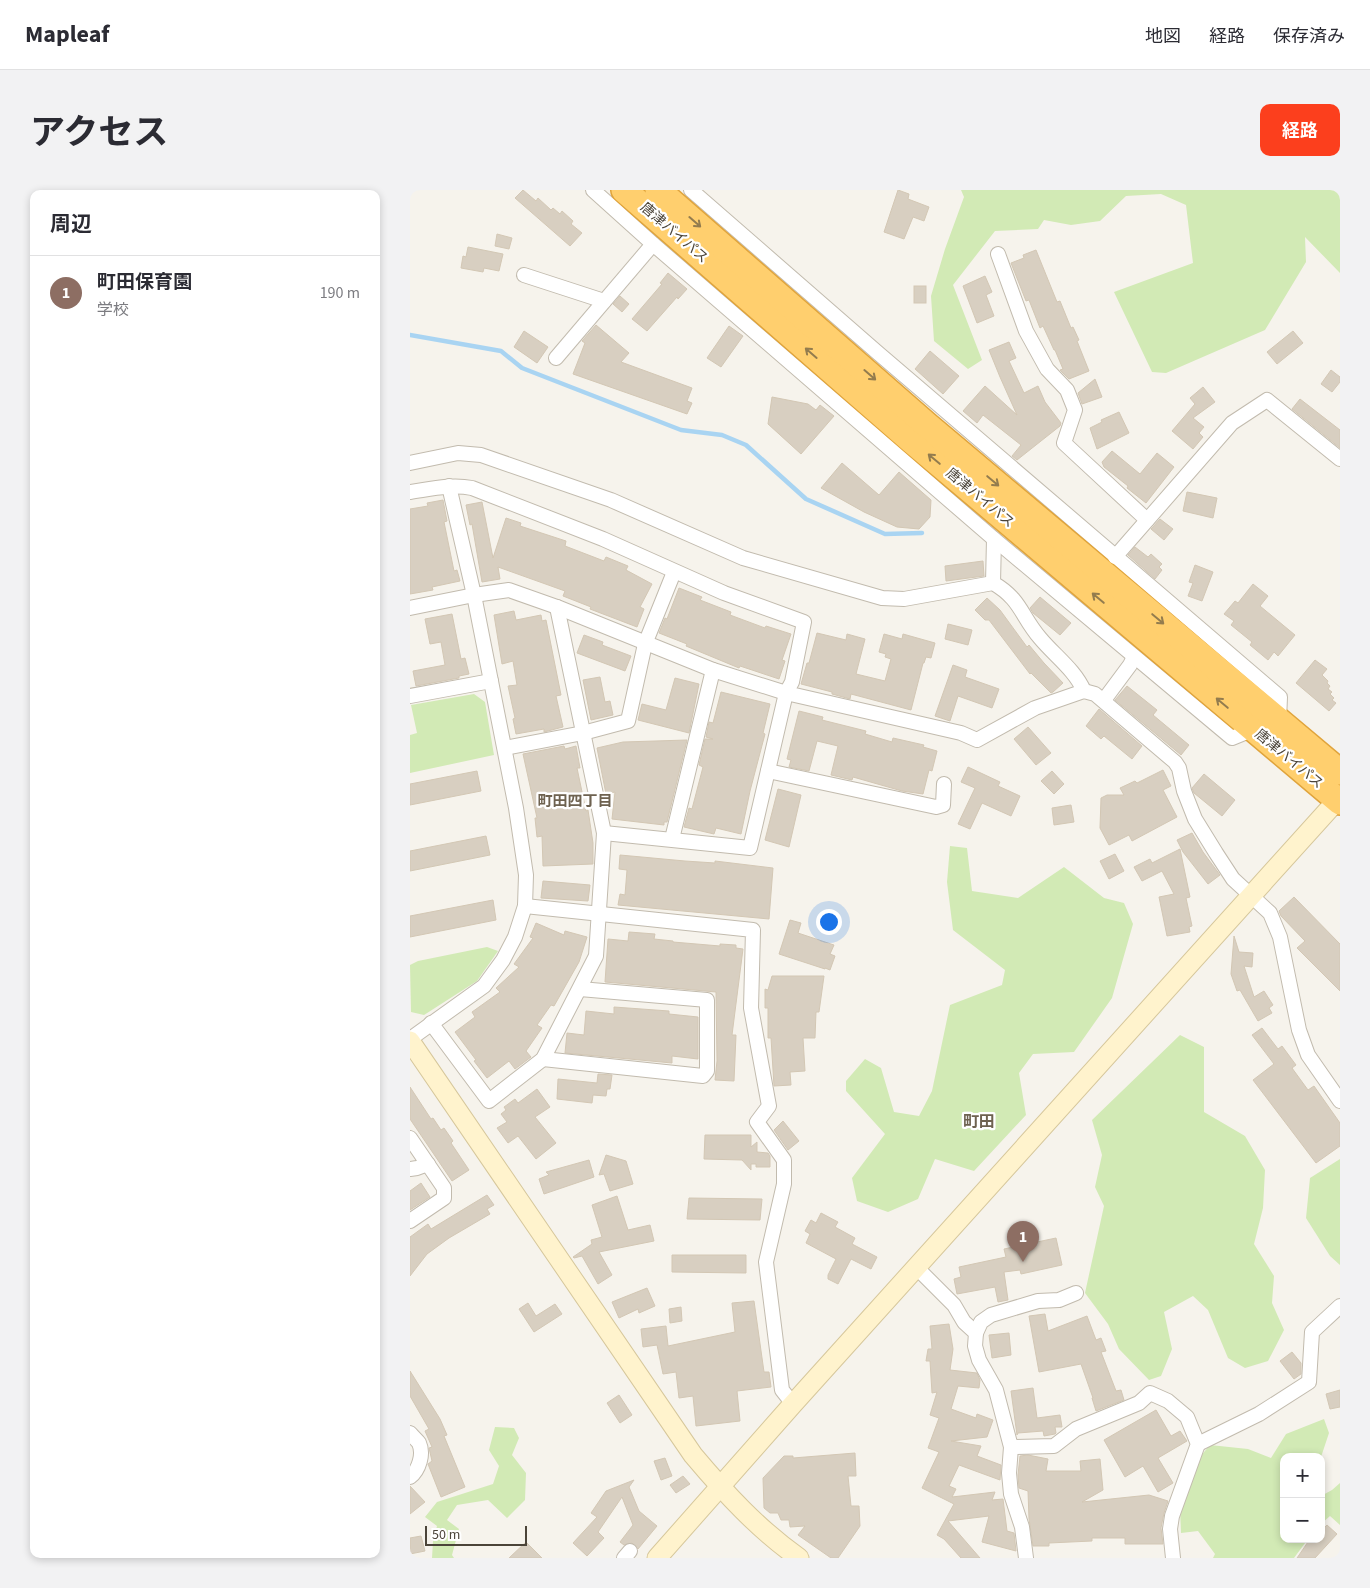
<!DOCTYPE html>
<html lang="ja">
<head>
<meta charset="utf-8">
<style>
	:root { --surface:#fff; --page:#f2f2f3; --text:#2b2b33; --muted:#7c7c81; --line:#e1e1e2; --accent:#fc3f1d }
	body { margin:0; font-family:"Source Sans 3","Noto Sans JP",sans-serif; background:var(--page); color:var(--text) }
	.controls { position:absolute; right:15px; bottom:15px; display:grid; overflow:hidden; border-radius:10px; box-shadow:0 2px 8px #0003 }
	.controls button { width:45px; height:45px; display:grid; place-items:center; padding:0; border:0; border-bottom:1px solid var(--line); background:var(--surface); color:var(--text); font:25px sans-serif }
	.scale { position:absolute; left:15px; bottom:12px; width:102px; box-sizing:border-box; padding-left:5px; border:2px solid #4b4439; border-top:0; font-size:14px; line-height:18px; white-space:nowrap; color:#4b4439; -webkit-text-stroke:4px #fff; paint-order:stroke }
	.you { position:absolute; left:418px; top:731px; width:18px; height:18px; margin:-12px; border:4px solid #fff; border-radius:50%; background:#1a73e8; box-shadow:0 0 0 8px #1a73e833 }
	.badge { display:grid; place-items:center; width:32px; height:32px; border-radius:50%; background:var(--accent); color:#fff; font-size:16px; font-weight:700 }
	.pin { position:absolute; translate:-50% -41px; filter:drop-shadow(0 1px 2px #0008) }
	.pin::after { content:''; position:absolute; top:26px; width:18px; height:15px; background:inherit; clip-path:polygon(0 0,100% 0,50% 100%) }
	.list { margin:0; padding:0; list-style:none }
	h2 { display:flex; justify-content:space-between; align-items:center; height:65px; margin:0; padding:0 20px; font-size:21px }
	h2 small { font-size:16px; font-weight:400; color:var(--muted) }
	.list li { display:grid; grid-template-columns:32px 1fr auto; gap:15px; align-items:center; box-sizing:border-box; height:75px; padding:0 20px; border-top:1px solid var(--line) }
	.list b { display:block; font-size:19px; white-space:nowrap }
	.list p { margin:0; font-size:16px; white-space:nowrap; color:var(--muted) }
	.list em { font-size:16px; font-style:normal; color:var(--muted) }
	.map { position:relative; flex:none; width:930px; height:1368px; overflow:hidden; border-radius:10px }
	header { display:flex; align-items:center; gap:30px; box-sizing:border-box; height:70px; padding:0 25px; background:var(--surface); border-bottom:1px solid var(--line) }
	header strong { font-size:24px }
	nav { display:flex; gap:28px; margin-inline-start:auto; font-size:18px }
	.intro { display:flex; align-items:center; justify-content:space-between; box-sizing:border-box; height:120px; padding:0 30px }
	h1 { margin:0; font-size:35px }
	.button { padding:12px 22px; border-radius:10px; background:var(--accent); color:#fff; font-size:18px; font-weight:700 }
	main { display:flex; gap:30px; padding:0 30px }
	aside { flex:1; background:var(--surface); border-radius:10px; box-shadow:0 2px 8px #0003 }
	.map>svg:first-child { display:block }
	.green { fill:#d2eab5 }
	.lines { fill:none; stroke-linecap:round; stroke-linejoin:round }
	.stream { stroke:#a9d4f2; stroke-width:4.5 }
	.building { fill:#d8cfc1; stroke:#d3c7b4 }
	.street-casing { stroke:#c2bbae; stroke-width:16 }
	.secondary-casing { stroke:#d6c79b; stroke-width:21 }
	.highway-casing { stroke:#e0a43c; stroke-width:28 }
	.street { stroke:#fff; stroke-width:14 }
	.secondary { stroke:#fff3cd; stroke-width:19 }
	.highway { stroke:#ffcf6e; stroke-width:25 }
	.oneway { stroke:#937c4e }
	.labels { text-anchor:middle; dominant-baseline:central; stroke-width:4.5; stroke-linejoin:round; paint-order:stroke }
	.street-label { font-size:14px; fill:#4b4439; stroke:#fff }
	.neighbourhood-label { font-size:15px; font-weight:bold; fill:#6e6250; stroke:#fff }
	.quarter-label { font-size:16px; font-weight:bold; fill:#6e6250; stroke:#fff }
</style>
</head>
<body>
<header>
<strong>Mapleaf</strong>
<nav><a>地図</a><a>経路</a><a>保存済み</a></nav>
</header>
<div class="intro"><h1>アクセス</h1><a class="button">経路</a></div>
<main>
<aside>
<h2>周辺<small></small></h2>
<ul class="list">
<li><span class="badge" style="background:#8d6e63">1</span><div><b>町田保育園</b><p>学校</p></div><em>190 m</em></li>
</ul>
</aside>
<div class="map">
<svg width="930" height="1368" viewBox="0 0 930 1368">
	<rect width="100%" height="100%" fill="#f6f3ec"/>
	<!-- green -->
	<g class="green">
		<polygon points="551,0 930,0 930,83 895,47 896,72 855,140 756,183 742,182 704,102 783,73 776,15 751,4 716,6 690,31 661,35 634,30 628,39 585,41 543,95 572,170 558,179 524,151 521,106 535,59 554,7"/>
		<polygon points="64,504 75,512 84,565 0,583 0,545 7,543 1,515"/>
		<polygon points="540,656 557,658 562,701 608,708 654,677 694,708 714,713 723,734 702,808 664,862 623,864 609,883 616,925 564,981 525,969 508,1009 478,1022 447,1011 442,988 475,944 436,901 436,891 455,869 471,878 484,922 509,926 522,901 540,815 592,795 595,780 543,740 537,692"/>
		<polygon points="77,757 88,761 67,791 14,825 1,822 0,775 8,771"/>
		<polygon points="770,845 794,857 794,922 835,946 855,980 853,1018 844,1054 864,1086 862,1113 874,1140 858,1171 835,1178 818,1168 798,1120 783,1106 754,1122 762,1159 751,1186 739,1190 709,1159 698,1134 675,1103 694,1016 685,997 692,965 682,930"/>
		<polygon points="930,969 930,1075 920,1066 896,1028 900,988"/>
		<polygon points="914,1229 919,1243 911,1267 874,1267 874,1349 898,1349 884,1368 803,1368 805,1364 788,1341 771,1343 770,1319 789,1268 800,1255 838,1259 861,1268 876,1244"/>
		<polygon points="85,1237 104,1238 109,1248 102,1265 116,1283 115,1310 97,1328 78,1310 47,1315 37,1330 49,1339 42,1365 44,1368 22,1368 23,1351 27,1336 15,1327 27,1312 83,1294 89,1276 79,1260"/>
		<polygon points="930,1293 930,1335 920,1326 911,1334 911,1306 922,1300"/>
	</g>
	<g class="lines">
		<!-- stream -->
		<polyline class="stream" points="0,145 91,161 112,178 271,240 312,245 336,255 396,309 475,344 512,343"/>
	</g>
	<!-- building -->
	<g class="building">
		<polygon points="113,0 126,11 128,8 141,20 143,18 150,24 152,21 163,31 161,34 172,43 160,56 105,8"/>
		<polygon points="488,0 499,4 498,9 519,17 514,31 503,27 494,49 474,42"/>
		<polygon points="87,44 102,48 99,59 85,56"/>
		<polygon points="58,57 93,64 89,81 74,78 73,82 51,78 53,66 56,67"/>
		<polygon points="626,60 647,112 650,111 661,138 663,137 669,150 667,151 679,181 659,189 650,180 653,179 645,160 644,160 633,136 630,138 619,110 616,111 601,73 614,68 613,65"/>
		<polygon points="258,83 277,99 268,109 267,107 237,141 222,129 252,94 250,93"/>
		<polygon points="575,86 582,102 576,105 584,126 567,133 553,96"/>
		<rect x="504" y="96" width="12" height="17"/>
		<polygon points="210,106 219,114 212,122 203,114"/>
		<polygon points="186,135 219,163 211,172 282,198 277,211 282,213 277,224 163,184 175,153 172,151"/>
		<polygon points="319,136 333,146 311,177 297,168"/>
		<polygon points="114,141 138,157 127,173 104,157"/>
		<polygon points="883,141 893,153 867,174 857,162"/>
		<polygon points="599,152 606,168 599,171 614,203 628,196 635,212 651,233 650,236 607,270 602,266 611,255 573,225 567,233 553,221 575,196 607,225 590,187 579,160"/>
		<polygon points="520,161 549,186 533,204 505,179"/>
		<polygon points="921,180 930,187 930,192 922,202 911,194"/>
		<polygon points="685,189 692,207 672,214 668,203"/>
		<polygon points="793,197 805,212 783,228 794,237 789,243 793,247 783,259 762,241 785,214 780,208"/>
		<polygon points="362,207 398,214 406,220 410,215 424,226 391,264 358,234"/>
		<polygon points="890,209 930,240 930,258 882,219"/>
		<polygon points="709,222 719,243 687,259 680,238 692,232 691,230"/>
		<polygon points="702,261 730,284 747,263 764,277 736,313 717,298 718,296 694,277 692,272"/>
		<polygon points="432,273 469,305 489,282 521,310 520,327 509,339 487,337 454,322 411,298"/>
		<polygon points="777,302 807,308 803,328 773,321"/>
		<polygon points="33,310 37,331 34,332 44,381 47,380 50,391 22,397 23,400 0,404 0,319 18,316 17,313"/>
		<polygon points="72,312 83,368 96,328 111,333 110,336 156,351 155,356 194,371 196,367 218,376 216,380 242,394 230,417 234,419 227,437 180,419 181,417 153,406 155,401 88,377 90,389 72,392 62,334 60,335 56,315"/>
		<polygon points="750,329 763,339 754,350 741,339"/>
		<polygon points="725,357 738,367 741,364 752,374 749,377 752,380 745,389 718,365"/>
		<polygon points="573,371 574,386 536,391 535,376"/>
		<polygon points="785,375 803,382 792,411 778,406 783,393 779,392"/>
		<polygon points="843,394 858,406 850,416 885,445 868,466 864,462 858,470 840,455 842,452 821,435 824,431 814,424 825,411 828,413"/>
		<polygon points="269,398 292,407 290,410 321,422 320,425 355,438 356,436 381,444 372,470 375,471 369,489 330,476 329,478 276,456 277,454 249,443 255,428 257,429"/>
		<polygon points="630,407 661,433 650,445 623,423 620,418"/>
		<polygon points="577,408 590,420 617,457 619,455 634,473 653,493 643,502 641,503 621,483 620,484 579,430 575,430 565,420"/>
		<polygon points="104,421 106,430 131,425 132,431 136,430 151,505 146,506 153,537 134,542 134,539 106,544 103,529 105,528 98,496 107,495 103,471 92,474 84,425"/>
		<polygon points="42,424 51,469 55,468 59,484 49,486 49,488 6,496 3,481 35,475 31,452 20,454 15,429"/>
		<polygon points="538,434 562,440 558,455 535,449"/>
		<polygon points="407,443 436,450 437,444 455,449 446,484 475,491 481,469 475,467 476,464 469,462 474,444 492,449 493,444 525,453 521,468 516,467 514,473 513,473 501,520 441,504 440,509 422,504 422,502 391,494 397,473 399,473"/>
		<polygon points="174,445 193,452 192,455 221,466 215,481 167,463"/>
		<polygon points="905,470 917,479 912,485 918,491 917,493 920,496 918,499 922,502 920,504 924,508 922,510 926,513 919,521 886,493"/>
		<polygon points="543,475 557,480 555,487 589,499 582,518 548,506 540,531 525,526"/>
		<polygon points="190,487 195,512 200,511 203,525 181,530 173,490"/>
		<polygon points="265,488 289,494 279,543 228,530 232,514 256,520"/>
		<polygon points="717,496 747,520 743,525 779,555 771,565 705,510"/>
		<polygon points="311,502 360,514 353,543 355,544 340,601 331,644 306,638 304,644 274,637 279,618 282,619 293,577 289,575 295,549 303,549 296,547 299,532 303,533"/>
		<polygon points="689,519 732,556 722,569 694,546 691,549 676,536"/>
		<polygon points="389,521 413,527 412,530 456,541 455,544 482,552 483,548 514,555 513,557 527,561 522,581 519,580 513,604 492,601 443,587 442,590 421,585 428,556 407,551 399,581 379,577 381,570 377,569"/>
		<polygon points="618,537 641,563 626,575 604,549"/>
		<polygon points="277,550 257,632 254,632 254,635 202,629 205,602 196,604 187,558 213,552"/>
		<polygon points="154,556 155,559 166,556 170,578 167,578 176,621 178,620 183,653 183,674 133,676 132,646 127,647 125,628 127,628 113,564"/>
		<polygon points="558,577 590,592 588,596 610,606 601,626 572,613 560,639 548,634 565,598 551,592"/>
		<polygon points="753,580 761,596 753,600 767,627 722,651 719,645 699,655 690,638 691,608 697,605 714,605 710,598 725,591 727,593"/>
		<polygon points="67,581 71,601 0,615 0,594"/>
		<polygon points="642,581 654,594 644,604 631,591"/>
		<polygon points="794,584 825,610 812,626 784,603 782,598"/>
		<polygon points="368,599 391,605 379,657 355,650"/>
		<polygon points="661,615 664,632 644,635 642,618"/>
		<polygon points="782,643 793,662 810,685 798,694 773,662 767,650"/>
		<polygon points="76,646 80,665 0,681 0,661"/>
		<polygon points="770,659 780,707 776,708 782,736 779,737 780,742 757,746 749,707 764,704 752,681 732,691 724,677 740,669 742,673"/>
		<polygon points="705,664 714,681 699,689 690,671"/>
		<polygon points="210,665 275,671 305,673 305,671 363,678 359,729 208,715 210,704 215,705 217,680 209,679"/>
		<polygon points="133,691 180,695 178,711 131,708"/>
		<polygon points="884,707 930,754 930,801 887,758 895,751 871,726 869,721"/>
		<polygon points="83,710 86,730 0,747 0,726"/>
		<polygon points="380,730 391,733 388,743 424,755 420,764 425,766 420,780 415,778 415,779 369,764"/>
		<polygon points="126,733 154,745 155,741 177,747 169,772 144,816 141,815 127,835 132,838 116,861 121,867 105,879 99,871 77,888 64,871 66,870 45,842 65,827 62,822 90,802 86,798 109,777 104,774 123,748 120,747"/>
		<polygon points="219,742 245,744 244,749 263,751 263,752 310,756 310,754 326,755 326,758 333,759 322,845 326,845 324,891 305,890 307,871 306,802 195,792 198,749 218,751"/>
		<polygon points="824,746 829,762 843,763 842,777 834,776 844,807 854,801 863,815 859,818 862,823 848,831 830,800 827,801 821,784"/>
		<polygon points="362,786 414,786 409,822 406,822 405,848 393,848 395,881 380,882 381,895 364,896 361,848 358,848 358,818 355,818 355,799 358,800"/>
		<polygon points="204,817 259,821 259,824 288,827 288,869 262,866 262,873 155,863 157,843 174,845 176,821 204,824"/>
		<polygon points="852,838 868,859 872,856 886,875 882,878 898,900 904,896 930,933 930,956 906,973 843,890 864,874 842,845"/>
		<polygon points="188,884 202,885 200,899 197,899 196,906 183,905 182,913 147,909 148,889 187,893"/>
		<polygon points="0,897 21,929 23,928 31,940 34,938 43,951 41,953 59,980 42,991 0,929"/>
		<polygon points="127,899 140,917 125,927 146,953 126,969 108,946 98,953 87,938 97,932 91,924 96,920 94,917 105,909 108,913"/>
		<polygon points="373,931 389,951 378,960 364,940"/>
		<polygon points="295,945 341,945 341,957 347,952 347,962 358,963 360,966 360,977 346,977 346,974 341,974 341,980 332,970 294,969"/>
		<polygon points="196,965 216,971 223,994 200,1001 194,984 189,985"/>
		<polygon points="179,970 184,987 134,1004 129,989 139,985 136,982"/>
		<polygon points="11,993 20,1007 0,1020 0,1001"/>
		<polygon points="77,1005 84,1015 77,1019 80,1024 39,1048 17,1064 0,1086 0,1047 18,1034 21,1039"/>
		<polygon points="207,1006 218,1040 240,1035 244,1051 189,1062 202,1085 188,1094 172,1066 164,1068 163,1067 182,1054 181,1050 192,1047 182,1015"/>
		<polygon points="279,1008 352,1009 350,1030 277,1029"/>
		<polygon points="411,1023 428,1032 425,1037 445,1048 442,1054 467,1067 461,1079 441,1069 428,1094 418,1089 418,1085 426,1069 396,1053 400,1044 395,1041 401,1030 406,1033"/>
		<polygon points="646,1048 652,1075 611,1084 610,1080 594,1082 598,1110 588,1112 585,1097 547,1104 544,1089 551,1087 549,1077 596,1067 594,1059"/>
		<polygon points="262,1065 336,1065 336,1083 262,1082"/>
		<polygon points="237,1098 245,1116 229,1123 228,1119 209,1128 202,1112"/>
		<polygon points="344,1111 354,1182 359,1182 361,1197 327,1201 330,1231 286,1236 283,1206 269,1208 266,1182 253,1184 247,1155 233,1157 231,1139 256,1136 258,1156 325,1142 322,1113"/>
		<polygon points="118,1113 126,1126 145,1114 152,1124 124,1142 109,1119"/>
		<polygon points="271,1117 272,1131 260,1133 259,1119"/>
		<polygon points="635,1124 638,1141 677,1126 686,1150 691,1148 696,1161 691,1162 706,1201 711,1200 714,1210 686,1221 682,1208 683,1208 671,1174 629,1182 619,1126"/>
		<polygon points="539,1134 543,1159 540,1180 567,1183 570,1190 569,1198 548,1196 541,1219 566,1228 567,1224 583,1230 577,1247 541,1251 571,1256 567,1266 591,1275 590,1290 549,1275 539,1296 546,1299 542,1307 585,1302 582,1310 593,1309 597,1341 604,1343 606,1361 572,1352 579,1326 538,1331 570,1368 551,1368 534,1349 527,1345 544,1314 512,1298 529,1262 518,1258 529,1228 520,1225 527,1202 522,1203 520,1171 516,1171 518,1159 522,1159 520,1136"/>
		<polygon points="599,1143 601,1165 582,1168 579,1145"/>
		<polygon points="882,1162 891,1173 891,1184 884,1189 870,1171"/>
		<polygon points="0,1181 30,1229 37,1245 34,1246 55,1297 31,1307 18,1274 22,1271 19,1258 22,1257 15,1241 19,1239 0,1206"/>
		<polygon points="623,1198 627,1228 650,1225 652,1237 645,1237 646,1243 645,1244 634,1246 633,1241 608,1243 607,1245 601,1201"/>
		<polygon points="930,1200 930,1217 920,1219 916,1204"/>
		<polygon points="209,1205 222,1225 210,1233 197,1213"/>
		<polygon points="746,1220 761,1246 770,1241 777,1251 748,1268 763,1293 748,1302 733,1276 715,1287 694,1250"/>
		<polygon points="445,1263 446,1286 438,1286 441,1316 449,1316 450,1336 428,1368 421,1368 388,1345 395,1336 380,1337 379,1330 371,1330 368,1323 360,1323 354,1318 353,1288 374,1266 383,1266 383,1268"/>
		<polygon points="618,1265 638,1269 636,1281 671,1281 670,1271 690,1269 693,1300 672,1312 739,1305 758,1311 754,1323 751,1338 753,1354 715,1354 715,1348 682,1348 682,1351 639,1353 639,1356 623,1356 619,1329 618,1301 609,1298 608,1285 610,1266"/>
		<polygon points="255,1268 262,1286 251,1290 244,1271"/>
		<polygon points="273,1286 280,1294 266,1303 260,1295"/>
		<polygon points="224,1290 219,1297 229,1321 247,1336 228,1359 222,1353 214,1355 210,1352 223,1335 212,1307 188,1342 194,1348 177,1366 163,1353 187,1327 181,1323 196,1301"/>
		<polygon points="0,1296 15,1312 0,1324"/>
		<polygon points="917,1335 927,1344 905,1368 887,1368 900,1349 911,1349 911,1341"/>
		<polygon points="11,1346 15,1361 0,1364 0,1348"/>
		<polygon points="116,1352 132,1368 99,1368"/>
	</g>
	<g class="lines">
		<!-- street casing -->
		<g class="street-casing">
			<g id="street">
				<polyline points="183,0 243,54 584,349 822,548 844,539"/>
				<polyline points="281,0 468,163 870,507 869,531"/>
				<polyline points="588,64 616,141 637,179 657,200 665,220 654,253 737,330"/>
				<polyline points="114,85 194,111"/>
				<polyline points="146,168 243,54"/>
				<path d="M 0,273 L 48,263 L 71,265 L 201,310 L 333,368 L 472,408 L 494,409 L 583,393 C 611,409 611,426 630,448 C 645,466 665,480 674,501"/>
				<path d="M 0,302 C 21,299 41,294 62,298 L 193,349 L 314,403 L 394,432 L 382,492 L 376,503 L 340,658 L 194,643"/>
				<polyline points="705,367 822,233 857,210 930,269"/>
				<polyline points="583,393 584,349"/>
				<polyline points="0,418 64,405 99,400 147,417 303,480 376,503 551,543 567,550 625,518 674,501 685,504 765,572 769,578 774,601 785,629 806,663 823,689 860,723 870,747 889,840 898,865 930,911"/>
				<polyline points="0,506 81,491"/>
				<polyline points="694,510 720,475 724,467"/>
				<polyline points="95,558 173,543 218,531 235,454 264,382"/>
				<polyline points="358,581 526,617 533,615 534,594"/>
				<polyline points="262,649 303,480"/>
				<polyline points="115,716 343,740 341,818 359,916 347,932 374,970 374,994 356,1072 372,1200 383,1214"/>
				<polyline points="21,833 79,911 133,869 186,766 194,643 147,417"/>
				<polyline points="0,849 74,796 93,770 105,747 115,716 116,685 106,618 64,405 39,296"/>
				<polyline points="133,869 293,886 297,881 297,810 170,799"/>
				<polyline points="0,948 34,998 34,1008 0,1031"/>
				<polyline points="0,979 7,978 18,974"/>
				<polyline points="506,1077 544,1115 554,1132 566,1143 565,1156 569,1170 586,1200 601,1257 599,1283 601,1304 612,1337 616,1368"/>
				<polyline points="566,1143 571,1132 581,1125 628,1111 649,1110 666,1103"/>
				<path d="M 0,1243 C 2,1246 7,1250 9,1253 C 14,1264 9,1280 0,1287"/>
				<polyline points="788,1254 849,1224 899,1192 902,1142 930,1116"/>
				<polyline points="601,1257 644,1256 666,1239 729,1213 740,1203 758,1211 777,1227 788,1254 762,1326 760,1339 763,1368"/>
				<polyline points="214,1368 220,1361"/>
			</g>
		</g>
		<!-- secondary casing -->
		<g class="secondary-casing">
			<g id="secondary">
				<path d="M 0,851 L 283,1265 C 315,1303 348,1339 389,1368"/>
				<polyline points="247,1368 383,1214 930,607"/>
			</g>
		</g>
		<!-- highway casing -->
		<g class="highway-casing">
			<g id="highway">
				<polyline points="214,0 502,251 930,612"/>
				<polyline points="248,0 517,235 930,582"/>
			</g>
		</g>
		<!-- street -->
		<use href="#street" class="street"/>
		<!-- secondary -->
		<use href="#secondary" class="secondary"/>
		<!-- highway -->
		<use href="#highway" class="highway"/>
	</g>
	<!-- one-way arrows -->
	<defs><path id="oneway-shaft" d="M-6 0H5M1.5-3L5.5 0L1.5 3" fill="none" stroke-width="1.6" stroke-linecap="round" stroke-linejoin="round" transform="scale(1.25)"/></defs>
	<g class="oneway">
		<use href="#oneway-shaft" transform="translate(285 32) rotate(41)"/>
		<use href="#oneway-shaft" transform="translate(401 163) rotate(-139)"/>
		<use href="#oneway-shaft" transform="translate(460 185) rotate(41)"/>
		<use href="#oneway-shaft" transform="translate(524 269) rotate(-140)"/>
		<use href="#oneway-shaft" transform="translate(583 291) rotate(40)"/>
		<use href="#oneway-shaft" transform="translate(688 408) rotate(-140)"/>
		<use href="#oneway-shaft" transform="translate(748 429) rotate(40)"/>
		<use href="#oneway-shaft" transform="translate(812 513) rotate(-140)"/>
	</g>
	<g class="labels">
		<!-- street labels -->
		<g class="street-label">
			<text transform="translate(264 43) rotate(41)">唐津バイパス</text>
			<text transform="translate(570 308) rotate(40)">唐津バイパス</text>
			<text transform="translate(879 569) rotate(40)">唐津バイパス</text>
		</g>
		<!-- neighbourhood labels -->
		<g class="neighbourhood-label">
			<text x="165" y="611">町田四丁目</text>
		</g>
		<!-- quarter labels -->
		<g class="quarter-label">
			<text x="569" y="932">町田</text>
		</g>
	</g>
</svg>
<div class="controls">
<button>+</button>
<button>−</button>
</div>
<div class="scale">50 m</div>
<div class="you"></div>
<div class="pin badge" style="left:613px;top:1072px;background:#8d6e63">1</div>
</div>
</main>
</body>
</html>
